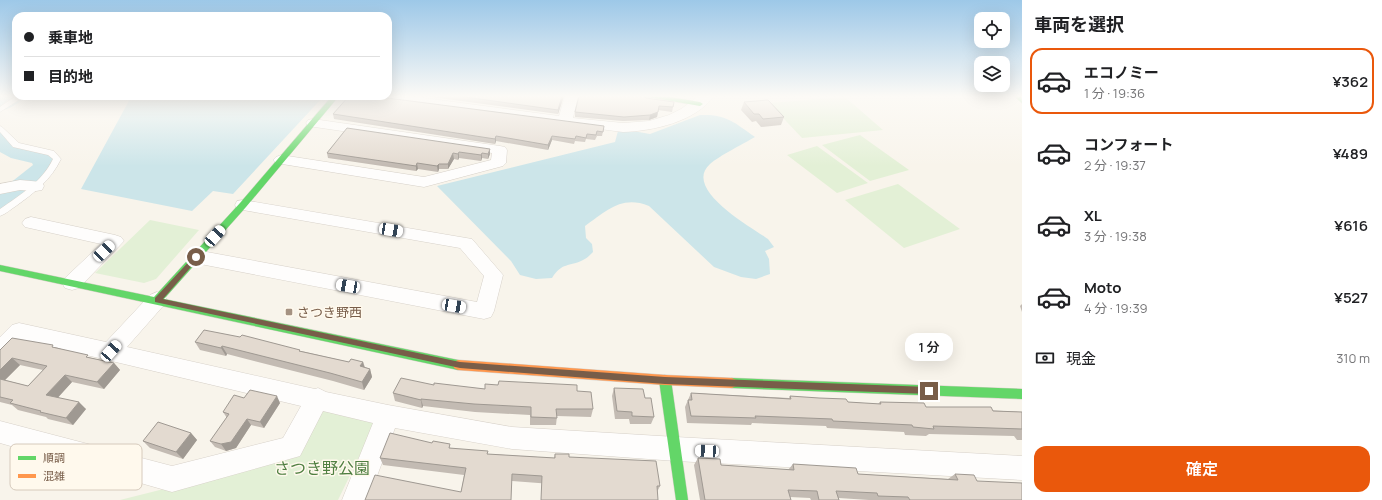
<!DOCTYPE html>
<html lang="ja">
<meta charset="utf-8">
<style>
:root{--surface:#fff;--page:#f2f2f2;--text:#202124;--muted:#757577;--line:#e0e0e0;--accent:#ea580c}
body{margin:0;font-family:Manrope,"Noto Sans JP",sans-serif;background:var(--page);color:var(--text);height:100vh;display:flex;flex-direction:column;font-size:15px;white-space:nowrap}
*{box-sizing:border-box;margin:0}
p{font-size:13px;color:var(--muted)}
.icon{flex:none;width:22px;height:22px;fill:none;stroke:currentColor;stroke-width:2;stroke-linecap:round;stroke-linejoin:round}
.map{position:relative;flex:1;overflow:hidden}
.drawer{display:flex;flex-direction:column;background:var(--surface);width:360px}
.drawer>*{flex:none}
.guide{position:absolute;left:12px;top:12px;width:380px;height:88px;border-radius:12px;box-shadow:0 4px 16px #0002;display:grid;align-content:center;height:88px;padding:0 12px;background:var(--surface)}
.controls{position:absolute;left:974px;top:12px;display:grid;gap:8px}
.controls a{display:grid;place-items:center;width:36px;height:36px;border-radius:8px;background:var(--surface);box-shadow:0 4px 16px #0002;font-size:20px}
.end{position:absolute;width:18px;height:18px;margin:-9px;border:5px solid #785d49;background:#fff;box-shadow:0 0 0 2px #fff}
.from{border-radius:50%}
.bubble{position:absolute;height:28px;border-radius:12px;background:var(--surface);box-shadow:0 4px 16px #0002;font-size:13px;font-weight:600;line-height:28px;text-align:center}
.car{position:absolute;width:12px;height:24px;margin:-12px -6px;border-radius:5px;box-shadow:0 0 3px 1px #0007;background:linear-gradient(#fff 24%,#345 0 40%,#fff 0 76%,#345 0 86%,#fff 0)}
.guide b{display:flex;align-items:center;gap:14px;height:38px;font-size:15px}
.guide b+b{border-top:1px solid var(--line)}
.guide i{width:10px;height:10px;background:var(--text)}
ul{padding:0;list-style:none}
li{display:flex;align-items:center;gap:12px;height:66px;margin:0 8px 6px;padding:0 4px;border:2px solid transparent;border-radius:12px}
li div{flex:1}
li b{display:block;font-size:15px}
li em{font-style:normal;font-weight:600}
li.active{border-color:var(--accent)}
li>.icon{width:36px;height:36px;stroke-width:1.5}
h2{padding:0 12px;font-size:18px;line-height:48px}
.pay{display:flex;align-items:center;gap:10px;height:44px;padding:0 12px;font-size:15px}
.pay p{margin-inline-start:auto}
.button{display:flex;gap:8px;margin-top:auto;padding:8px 12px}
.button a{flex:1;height:46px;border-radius:12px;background:var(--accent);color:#fff;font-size:16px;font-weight:600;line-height:46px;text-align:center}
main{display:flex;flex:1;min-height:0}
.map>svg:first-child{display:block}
.green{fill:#e3f0d6}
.water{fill:#cce5e9}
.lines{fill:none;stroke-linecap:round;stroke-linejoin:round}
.river{fill:#cce5e9;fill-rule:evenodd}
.lane-casing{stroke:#d7d1c9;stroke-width:1}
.street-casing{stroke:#d7d1c9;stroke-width:1}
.fast-casing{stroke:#d7d0c8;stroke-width:1}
.slow-casing{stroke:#d7d0c8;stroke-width:1}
.lane{fill:#fefdfc;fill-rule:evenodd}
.street{fill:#fefdfc;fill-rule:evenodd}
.fast{fill:#63d668;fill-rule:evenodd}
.slow{fill:#ff974d;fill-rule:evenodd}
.wall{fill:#c3bbb3;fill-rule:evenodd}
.shaded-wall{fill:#9f9992}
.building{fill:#e3dad0;stroke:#9f9992}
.route{fill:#785d49}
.poi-dot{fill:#a59282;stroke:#fff9ed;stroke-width:1.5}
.labels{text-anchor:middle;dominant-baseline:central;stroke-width:3;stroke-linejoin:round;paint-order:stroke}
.poi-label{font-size:13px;fill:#785d49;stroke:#fff9ed;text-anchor:start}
.near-park-label{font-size:16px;fill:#4f7f41;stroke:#fff9ed}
.key{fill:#fff9ed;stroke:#d6cabc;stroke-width:1}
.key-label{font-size:11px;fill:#785d49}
</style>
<main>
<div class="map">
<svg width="1022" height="500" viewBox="0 0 1022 500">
<rect width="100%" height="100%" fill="#f8f4eb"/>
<!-- green -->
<path class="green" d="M845 97 883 130 802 138 769 103Z
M860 135 909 170 870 181 822 145Z
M817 146 868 183 837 193 787 155Z
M898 184 960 229 904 248 845 200Z
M150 220 199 230 156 279 144 283 95 273Z
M325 407 376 422 338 500H120L295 456Z"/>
<!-- water -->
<path class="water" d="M131 97 132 96 323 97 233 194 213 191 192 211 81 189Z
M700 115C726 114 734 122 755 137 743 144 719 156 710 164 682 189 751 227 768 239L774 247 765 251 769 259 770 274 756 279 741 277 714 267 649 206C621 195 607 211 585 226L586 238 592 244 593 252C590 255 586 259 583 260 569 267 562 262 552 278L536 279 520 275 511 261 437 186 615 142 618 131H633L650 134Z"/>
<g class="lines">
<!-- river -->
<path class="river" d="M0 96H25C19 104 9 109 0 111Z
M0 133 8 135 22 146 51 153 57 166C44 184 21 206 0 211V191L33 165 32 163 11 158 0 152Z"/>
<!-- lane casing -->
<g class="lane-casing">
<path id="lane" d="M16 96H25L0 112V107Z
M0 126 2 127 19 143 54 151 61 159C51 180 34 193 16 206 11 209 6 214 0 216V209C20 195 42 182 53 159L48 155 13 147 0 132Z"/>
</g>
<!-- street casing -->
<g class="street-casing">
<path id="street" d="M369 96H409L559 116 565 96H578L573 118 623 123 649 121 669 115 681 109 699 96H714C695 122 653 131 623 132L375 100 370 99Z
M313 119 500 146 505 147 507 150 506 163 503 166 424 187 276 163 273 160 276 157 281 155 424 177 491 160 492 153 308 126 306 123 308 120Z
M20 180 42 182 44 186 42 190 36 191 20 190 0 194V184Z
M243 200 472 239 503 275 494 311 491 317 484 319 190 262 187 257 190 252 196 250 477 302 484 276 460 248 237 209 235 205 237 201Z
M31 217 115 235 121 237 124 241 79 288 72 290 65 288 62 283 65 278 101 244 25 227 22 223 25 219Z
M157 292 164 295 167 300 164 305 127 347 315 389 318 388 326 392 388 405 512 427 676 437 1022 456V480L676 461 512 449 395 428 368 500H342L373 423 323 411 300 456 172 492 0 443V421L172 466 283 438 301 406 23 340 7 356 0 359V337L12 325 19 323 106 342 150 295Z"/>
</g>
<!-- fast casing -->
<g class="fast-casing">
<path id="fast" d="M332 96H339L246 207 164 299 458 360 462 362 463 365 462 368 458 370 0 271V265L154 297 240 203Z
M643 96H663L700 102 703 104 700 106Z
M1014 96H1021L1022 103Z
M665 375 669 377 671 380 688 500H676L659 380 661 377Z
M732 378 1022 389V399L732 388 728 386 726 383 728 380Z"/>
</g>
<!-- slow casing -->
<g class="slow-casing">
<path id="slow" d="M458 360 665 375 732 378 736 380 738 383 736 386 732 388 665 385 458 370 454 368 453 365 454 362Z"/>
</g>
<!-- lane -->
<use href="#lane" class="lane"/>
<!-- street -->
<use href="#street" class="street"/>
<!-- fast -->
<use href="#fast" class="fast"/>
<!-- slow -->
<use href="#slow" class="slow"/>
</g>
<!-- wall -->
<path class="wall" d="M424 96H564L558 114Z
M646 98 674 102 672 112 658 110 657 117 649 120 623 121 575 117V112Z
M744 102 784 117 781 125 761 127 756 121 752 122 741 110Z
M333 114 604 126 602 136H597L595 140 586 139 585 142 575 141 574 144 552 140 548 150 496 141 495 144 334 119Z
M347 128 490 154 488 159 482 158 481 161 459 158 458 160 454 159 448 169H439L438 172 418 169 416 171 328 158 327 153Z
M1022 304V312L1020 306Z
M195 342 301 351 349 362H363L365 367 370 369 372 377 364 390 333 381 227 354 226 356 200 350Z
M55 347 91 358 114 363 120 370 104 389 72 382 58 397 86 409 73 425 48 419 46 417 18 410 12 405 0 402V350ZM20 365 43 370 28 386 5 380Z
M434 385 485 389 498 385 577 391 593 409 591 417 557 416 556 425H530V415L475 412 423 406 422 408 395 401 393 393Z
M614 388 645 398 654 417 651 424H630L629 419H615L612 396Z
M691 393 789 398 790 396 848 402 878 404 880 402 926 407 1022 412V440H1017L1014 436 929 434 926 436 905 435 904 432 827 428 826 426 752 423 751 425 687 423 685 407Z
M244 398 280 403 264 428 251 425 236 448 226 451 215 447 210 441 227 418 223 412Z
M191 433 197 440 183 459 150 448 143 441Z
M432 443 451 448 488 454 554 458 555 454 569 457 660 486 657 492 512 481 461 492 464 475 383 465 380 458Z
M698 458 721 465 788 470 793 464 858 474 948 479 955 474 977 481 1022 500H869L839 498V500H811L810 498 790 497 791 500H700L694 465Z"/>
<!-- shaded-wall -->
<path class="shaded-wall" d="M562 96H564L558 114V110Z
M658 112 657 117 649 120 650 115Z
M496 136V141L495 144V139Z
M552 136V140L548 150V145Z
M490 149V154L488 159V154Z
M459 152V158L458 160V154Z
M453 153 454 159 448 169V164Z
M482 153V158L481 161V155Z
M417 163 418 169 416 171V166Z
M439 164V169L438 172 437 166Z
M222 346 227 354 226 356 221 348Z
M12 358 20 365 1 384H0V370Z
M363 362 365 370 360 366Z
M114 363 120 370 104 389 97 382Z
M370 369 372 377 364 390 362 382Z
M65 375 72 382 54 402 46 395Z
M277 396 280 403 264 428 260 422Z
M421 399 423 406 422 408 421 400Z
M79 402 86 409 73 425 66 418Z
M247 419 251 425 236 448 226 451 221 444Z
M191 433 197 440 183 459 176 452Z"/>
<!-- building -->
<path class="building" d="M349 96H372L604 126 603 132 597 131 596 135 587 134 586 138 576 136 575 139 552 136 548 145 496 136 495 139 333 114Z
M458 96H562L558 110Z
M579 96H643L646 98 674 102 673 107 659 106 658 112 650 115 624 117 575 112Z
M768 100 784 117 763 119 759 114H754L744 102Z
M347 128 490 149 488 154 482 153 481 155 459 152 458 154 453 153 448 164H439L437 166 417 163 416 166 327 153Z
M204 330 240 337 242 335 300 350 299 351 349 362 351 359 363 362 360 366 370 369 362 382 330 373 222 346 221 348 195 342Z
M12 338 53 345 52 347 88 355 86 357 114 363 97 382 65 375 46 395 79 402 66 418 40 412 41 411 10 403 13 400 0 397V379L28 386 47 366 12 358 0 370V350Z
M401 378 434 385V383L485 389V384L498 385 499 381 577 385V391L591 392 593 409H556L557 418 531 417V407L474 404 421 399V400L393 393Z
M614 388 643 389 645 398H651L654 417 632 416V412L617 411Z
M250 390 277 396 260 422 247 419 231 442 221 444 210 441 229 414 223 412 234 395 244 398Z
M691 393 791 399 790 396 819 398 846 399 848 402 881 404 880 402 924 403 926 407H991L993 411 1022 412V429L933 426 934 429 913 427 912 425 833 421 832 419 755 416 756 418 691 416 688 400H692Z
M158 422 191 433 176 452 143 441Z
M390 433 432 443 433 441 450 444 449 448 488 451 487 454 555 458V454H569V457L656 461 660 486H657L658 500H541L542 476 512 474 511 500H365L375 475 461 492 466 468 380 458Z
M698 458 720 459 721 465 794 470 793 464 856 468 858 474 958 480 955 474 974 475 977 481 1022 483V500H910L908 497 878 496 877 493 836 491 839 500H819L817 491 788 490 791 500H705Z"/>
<!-- sky -->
<linearGradient id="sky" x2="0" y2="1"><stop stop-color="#9dc8e8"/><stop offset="0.58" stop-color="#fcfaf6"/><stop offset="1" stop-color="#fcfaf6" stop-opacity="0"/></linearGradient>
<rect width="1022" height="166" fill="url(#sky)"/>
<!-- route -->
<path class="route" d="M196 255 198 256V259L163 299 460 362 665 377 929 387 933 391 929 394 665 384 460 368 155 302V298L194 256Z"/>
<!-- markers -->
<rect class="poi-dot" x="285" y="308" width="8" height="8" rx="2"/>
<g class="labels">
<!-- poi labels -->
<g class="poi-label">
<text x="297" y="312">さつき野西</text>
</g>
<!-- near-park labels -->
<g class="near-park-label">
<text x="322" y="468">さつき野公園</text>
</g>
</g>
<!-- legend -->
<rect x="10" y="444" width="132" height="46" rx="6" class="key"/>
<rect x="18" y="456" width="18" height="4" fill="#63d668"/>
<rect x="18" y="474" width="18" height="4" fill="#ff974d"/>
<g class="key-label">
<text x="43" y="462">順調</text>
<text x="43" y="480">混雑</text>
</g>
</svg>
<div class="controls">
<a><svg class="icon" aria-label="locate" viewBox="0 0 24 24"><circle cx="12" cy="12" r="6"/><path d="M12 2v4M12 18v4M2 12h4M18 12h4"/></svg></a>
<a><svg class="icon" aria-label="layers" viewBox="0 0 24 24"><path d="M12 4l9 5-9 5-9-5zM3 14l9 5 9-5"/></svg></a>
</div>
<i class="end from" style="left:196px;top:257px"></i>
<i class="end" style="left:929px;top:391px"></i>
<div class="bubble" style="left:905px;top:333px;width:48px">1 分</div>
<i class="car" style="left:391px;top:230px;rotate:100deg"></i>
<i class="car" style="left:215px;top:236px;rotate:42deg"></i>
<i class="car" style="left:104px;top:251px;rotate:46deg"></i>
<i class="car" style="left:348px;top:286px;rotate:280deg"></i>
<i class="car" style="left:454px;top:306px;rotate:100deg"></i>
<i class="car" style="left:111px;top:351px;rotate:42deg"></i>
<i class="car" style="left:707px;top:451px;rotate:273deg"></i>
<div class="guide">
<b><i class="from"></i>乗車地</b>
<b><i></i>目的地</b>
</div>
</div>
<section class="drawer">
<h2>車両を選択</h2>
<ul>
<li class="active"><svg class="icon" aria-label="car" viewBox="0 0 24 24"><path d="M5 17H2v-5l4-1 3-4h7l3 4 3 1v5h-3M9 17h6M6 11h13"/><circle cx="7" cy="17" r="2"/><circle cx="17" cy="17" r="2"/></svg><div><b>エコノミー</b><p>1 分 · 19:36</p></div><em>¥362</em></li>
<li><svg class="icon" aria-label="car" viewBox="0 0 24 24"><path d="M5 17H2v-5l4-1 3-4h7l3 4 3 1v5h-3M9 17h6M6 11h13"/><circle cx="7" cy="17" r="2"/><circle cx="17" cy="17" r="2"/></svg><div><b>コンフォート</b><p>2 分 · 19:37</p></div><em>¥489</em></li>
<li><svg class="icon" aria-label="car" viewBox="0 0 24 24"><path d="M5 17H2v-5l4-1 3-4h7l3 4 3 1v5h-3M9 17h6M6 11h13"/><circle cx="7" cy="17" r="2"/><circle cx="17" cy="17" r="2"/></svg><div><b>XL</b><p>3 分 · 19:38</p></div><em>¥616</em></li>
<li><svg class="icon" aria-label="car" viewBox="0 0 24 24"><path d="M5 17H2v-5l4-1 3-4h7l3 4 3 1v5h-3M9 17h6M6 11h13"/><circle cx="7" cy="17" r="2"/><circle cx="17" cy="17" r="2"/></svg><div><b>Moto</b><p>4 分 · 19:39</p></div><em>¥527</em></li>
</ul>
<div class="pay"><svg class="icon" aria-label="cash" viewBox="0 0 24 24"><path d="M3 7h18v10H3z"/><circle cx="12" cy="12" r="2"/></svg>現金<p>310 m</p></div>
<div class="button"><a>確定</a></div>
</section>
</main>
